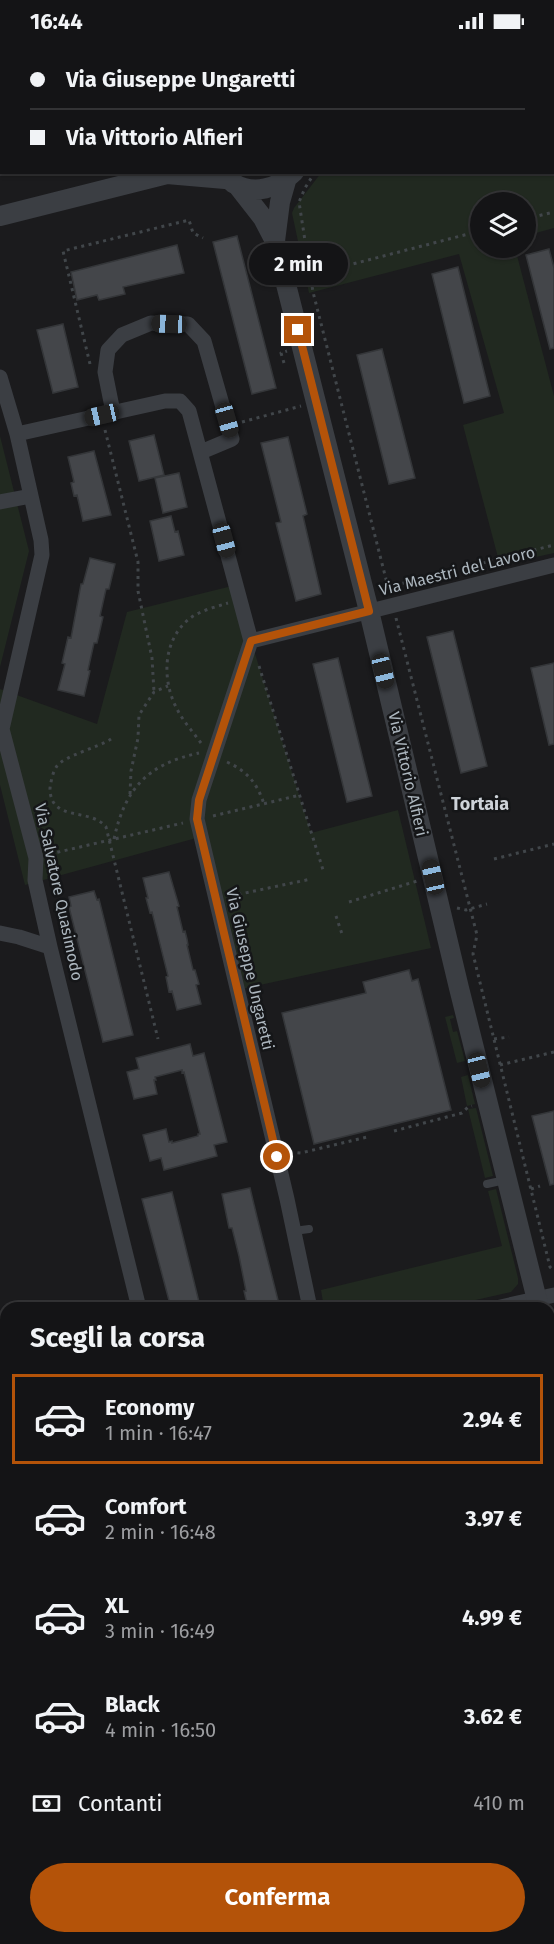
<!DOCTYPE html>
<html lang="it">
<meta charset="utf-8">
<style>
:root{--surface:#141416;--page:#212123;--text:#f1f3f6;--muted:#9d9ea1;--line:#333335;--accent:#b45309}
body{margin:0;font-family:"Fira Sans",sans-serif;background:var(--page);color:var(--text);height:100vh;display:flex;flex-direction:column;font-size:22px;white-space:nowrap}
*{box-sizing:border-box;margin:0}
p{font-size:20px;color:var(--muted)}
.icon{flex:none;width:33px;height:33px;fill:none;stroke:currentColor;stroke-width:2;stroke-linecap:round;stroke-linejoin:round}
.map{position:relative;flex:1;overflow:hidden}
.sheet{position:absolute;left:0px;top:1260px;width:555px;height:642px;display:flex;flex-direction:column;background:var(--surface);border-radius:18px 18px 0 0;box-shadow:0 2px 4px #0004,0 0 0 2px var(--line)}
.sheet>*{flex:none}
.top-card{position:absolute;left:0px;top:0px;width:555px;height:132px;box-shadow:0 2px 4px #0004,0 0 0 2px var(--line);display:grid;align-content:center;height:132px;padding:0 30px;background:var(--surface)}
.buttons{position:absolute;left:470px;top:150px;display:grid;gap:12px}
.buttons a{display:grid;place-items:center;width:66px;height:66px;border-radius:50%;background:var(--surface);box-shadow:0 2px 4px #0004,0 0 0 2px var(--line);font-size:30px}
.end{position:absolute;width:27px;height:27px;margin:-14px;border:8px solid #b45309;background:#fff;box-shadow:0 0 0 3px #fff}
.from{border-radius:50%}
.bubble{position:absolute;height:42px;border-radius:21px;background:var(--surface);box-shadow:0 2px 4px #0004,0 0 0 2px var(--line);font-size:20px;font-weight:700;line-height:42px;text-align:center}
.car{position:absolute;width:18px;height:36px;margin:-18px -9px;border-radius:8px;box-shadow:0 0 4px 2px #0007;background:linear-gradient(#222 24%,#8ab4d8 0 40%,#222 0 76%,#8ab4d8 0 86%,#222 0)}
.top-card b{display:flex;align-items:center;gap:21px;height:57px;font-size:22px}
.top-card b+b{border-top:2px solid var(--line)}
.top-card i{width:15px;height:15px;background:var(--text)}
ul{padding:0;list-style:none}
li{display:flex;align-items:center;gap:18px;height:90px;margin:0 12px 9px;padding:0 18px;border:3px solid transparent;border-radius:0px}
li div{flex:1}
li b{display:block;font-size:22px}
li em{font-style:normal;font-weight:700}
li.on{border-color:var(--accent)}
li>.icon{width:54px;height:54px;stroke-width:1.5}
h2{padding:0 30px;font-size:27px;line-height:72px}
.pay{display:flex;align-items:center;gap:15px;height:66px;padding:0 30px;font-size:22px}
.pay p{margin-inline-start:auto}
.action{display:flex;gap:12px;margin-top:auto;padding:12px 30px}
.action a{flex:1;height:69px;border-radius:36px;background:var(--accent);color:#fff;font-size:24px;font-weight:700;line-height:69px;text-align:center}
.status{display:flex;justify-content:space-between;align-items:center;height:42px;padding:0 30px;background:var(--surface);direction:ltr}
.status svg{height:16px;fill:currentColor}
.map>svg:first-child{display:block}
.green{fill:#212920}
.building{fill:#44464a;stroke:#343639;stroke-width:1.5}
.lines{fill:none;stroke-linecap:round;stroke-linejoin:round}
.path{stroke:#41464a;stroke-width:3;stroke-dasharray:3 4.5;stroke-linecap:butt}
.service{stroke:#3b3e43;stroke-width:8}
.minor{stroke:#3b3e43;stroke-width:15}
.tertiary{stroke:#3b3e43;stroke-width:20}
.route{stroke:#b45309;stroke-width:8}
.labels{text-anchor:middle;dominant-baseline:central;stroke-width:5;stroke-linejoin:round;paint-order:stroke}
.street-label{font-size:16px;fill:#acb6be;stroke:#151618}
.neighbourhood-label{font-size:18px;font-weight:bold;fill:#ced3d9;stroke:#151618}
</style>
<div class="status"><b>16:44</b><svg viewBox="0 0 49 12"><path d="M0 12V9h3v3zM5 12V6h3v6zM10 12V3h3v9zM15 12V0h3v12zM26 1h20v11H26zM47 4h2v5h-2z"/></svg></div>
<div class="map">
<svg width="554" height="1902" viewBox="0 0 554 1902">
<rect width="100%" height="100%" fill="#1b1b1d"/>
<!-- green -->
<path class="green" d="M236 0H523L517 2H236Z
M554 17V186L525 194V160H480V206H515L554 354V511L500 523 463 383 504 371 459 212 309 251 292 171 294 166 321 131 554 130Z
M0 394 29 509 0 625Z
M236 543 251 599 311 791 398 768 431 906 237 948 200 795 25 843 0 743V647L97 682 127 570Z
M453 973 454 976 450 977 453 990 457 989 465 1019 457 1021 445 975Z
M468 1033 475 1062 467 1064 461 1035Z
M476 1066 493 1134 485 1136 468 1067Z
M496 1147 518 1236V1242L511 1250 440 1266H324L321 1248 502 1204 488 1149Z
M554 1546V1598H549V1547Z"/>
<!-- building -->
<path class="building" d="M237 194 276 346 252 352 213 200Z
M177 203 184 231 123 245 125 252 99 258 97 253 77 258 71 230Z
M549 207 554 226V306L550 307 526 213Z
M458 225 490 354 464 361 432 232Z
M63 282 78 345 53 351 37 288Z
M382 307 415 436 389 442 357 313Z
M154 393 164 433 139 439 129 399Z
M288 395 307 472 303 474 321 552 296 559 276 481 281 480 261 401Z
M94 409 111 473 83 479 77 453 74 454 71 441 74 440 68 415Z
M179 431 187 465 163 471 155 436Z
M171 474 175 490 178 489 184 513 159 519 150 479Z
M90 516 115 522 109 547H106L100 574 103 575 97 601H94L88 628 90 629 84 654 58 648 65 622 62 621 68 595 71 596 81 542H83Z
M453 589 487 724 461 731 427 595Z
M338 616 372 754 347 760 313 622Z
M554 621V702L549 703 531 626Z
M169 830 179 864 177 865 183 890 185 889 187 897 188 903H187L193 928H195L199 942 196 943 201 962 177 968 172 949 169 950 166 935 168 934 152 870 150 871 146 856H148L143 836Z
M94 849 97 858 99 857 133 993 103 1000 69 865 71 864 69 855Z
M409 928 412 939 418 937 451 1068 314 1102 282 971 366 951 363 940Z
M190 1002 193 1014 204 1011 227 1100 214 1103 217 1114 164 1128 161 1116 150 1119 143 1093 166 1087 169 1100 172 1099V1101L198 1094V1092H200L184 1030 182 1031V1028L155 1035 156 1038H154L157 1052 134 1057 127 1030 139 1027 136 1016Z
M554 1069V1142L550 1143 532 1074Z
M250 1146 257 1175 280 1266H248L244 1249H246L239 1214 232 1186H229L222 1152Z
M172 1150 199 1260 197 1261 198 1266H171L142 1157Z"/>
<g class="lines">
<!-- path -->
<path class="path" d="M205 0 206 2
M243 0 244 2
M468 2 474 0
M0 130 2 129
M315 130 305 146 299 160 313 250 389 549
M525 177 554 170
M258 213 260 219H263
M310 233 480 189
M284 321 281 311 287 309
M90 322 63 209 189 178 193 191 203 196
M242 380 301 364
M105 388 138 520V549L152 616 154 650
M388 545 554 503
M396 576 477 893 473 912 550 1225 554 1229
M259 624 324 831
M111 697C99 705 64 714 57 724 53 729 51 739 50 746 50 781 90 765 106 785L158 997
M201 701C193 690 183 679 177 667 162 639 162 599 189 577 199 569 215 565 228 561
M227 720C247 729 257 741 264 762
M130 752 131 729 138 696 139 673 154 650 168 644
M213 774 300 753
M114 797C125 746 148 722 199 711
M50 812 183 781
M494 817 554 802
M231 854 311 837
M349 860 417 839
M457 866 466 868 487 862
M336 874 343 895
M494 997 509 995
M500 1023 554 1010
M394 1089 462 1071 468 1065 472 1064
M290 1110 301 1111 367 1095
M531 1147 540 1144
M549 1716 554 1711
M496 1896 503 1902
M384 1902 389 1896"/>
<!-- service -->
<path class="service" d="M487 1142 505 1138
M294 1189 309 1187"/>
<!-- minor -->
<path class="minor" d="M225 0 226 2
M0 15 2 21
M0 62H2
M0 335 17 392 41 498 42 513 2 687 36 816 35 838 50 905 139 1266
M113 370 105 330 108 308 122 293 151 281 188 282 204 299 232 397 201 410
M17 392 165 359H180L189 369 251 599
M0 460 31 454
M0 891 19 895 50 905
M310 1266 287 1157 197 777 199 758 251 599 554 523
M496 1266 554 1253
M0 1634 6 1622
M0 1693 6 1697
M0 1818V1805L6 1795
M88 1902 92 1896"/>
<!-- tertiary -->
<path class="tertiary" d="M233 141C254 154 278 146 294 130
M238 144 263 176 275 199 369 569 459 946 539 1266
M0 174 167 132 225 137
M275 199 280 160 286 139
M549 1312 554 1333
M549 1682 554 1677
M355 1902 360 1896"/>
</g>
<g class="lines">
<!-- route -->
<path class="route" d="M277 1115 197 777 199 758 251 599 369 569 298 288"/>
</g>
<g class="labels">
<!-- street labels -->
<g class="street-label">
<text transform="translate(457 529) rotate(-14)">Via Maestri del Lavoro</text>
<text transform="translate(408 732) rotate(77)">Via Vittorio Alfieri</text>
<text transform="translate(59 850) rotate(78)">Via Salvatore Quasimodo</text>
<text transform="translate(250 927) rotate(77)">Via Giuseppe Ungaretti</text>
</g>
<!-- neighbourhood labels -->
<g class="neighbourhood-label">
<text x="480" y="762">Tortaia</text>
</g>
</g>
</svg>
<div class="buttons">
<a><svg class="icon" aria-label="layers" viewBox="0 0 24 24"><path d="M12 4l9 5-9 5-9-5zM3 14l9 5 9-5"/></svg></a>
</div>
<i class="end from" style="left:277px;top:1115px"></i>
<i class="end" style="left:298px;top:288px"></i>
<div class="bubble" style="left:249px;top:201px;width:99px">2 min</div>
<i class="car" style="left:169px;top:282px;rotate:272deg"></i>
<i class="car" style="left:102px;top:373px;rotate:257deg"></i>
<i class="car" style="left:227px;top:378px;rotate:164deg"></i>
<i class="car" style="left:224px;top:498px;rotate:165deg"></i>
<i class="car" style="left:383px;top:629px;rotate:166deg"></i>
<i class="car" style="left:433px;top:835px;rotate:347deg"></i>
<i class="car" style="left:479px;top:1028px;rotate:166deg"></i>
<div class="top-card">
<b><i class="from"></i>Via Giuseppe Ungaretti</b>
<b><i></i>Via Vittorio Alfieri</b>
</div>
<section class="sheet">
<h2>Scegli la corsa</h2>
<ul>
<li class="on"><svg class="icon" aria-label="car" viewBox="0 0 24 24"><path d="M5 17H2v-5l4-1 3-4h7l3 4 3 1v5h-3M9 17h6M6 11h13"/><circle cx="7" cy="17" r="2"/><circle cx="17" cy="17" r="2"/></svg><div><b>Economy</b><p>1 min · 16:47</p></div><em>2.94 €</em></li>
<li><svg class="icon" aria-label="car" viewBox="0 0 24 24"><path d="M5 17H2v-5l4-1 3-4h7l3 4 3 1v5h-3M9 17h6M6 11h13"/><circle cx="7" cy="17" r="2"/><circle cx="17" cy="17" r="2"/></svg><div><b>Comfort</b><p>2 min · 16:48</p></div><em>3.97 €</em></li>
<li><svg class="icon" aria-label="car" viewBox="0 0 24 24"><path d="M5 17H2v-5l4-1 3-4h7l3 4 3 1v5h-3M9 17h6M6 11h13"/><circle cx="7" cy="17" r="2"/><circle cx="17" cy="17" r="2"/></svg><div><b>XL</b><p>3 min · 16:49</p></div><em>4.99 €</em></li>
<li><svg class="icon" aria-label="car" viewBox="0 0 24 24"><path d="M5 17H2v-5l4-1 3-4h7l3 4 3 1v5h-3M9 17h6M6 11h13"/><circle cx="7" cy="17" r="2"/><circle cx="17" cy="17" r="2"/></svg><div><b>Black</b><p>4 min · 16:50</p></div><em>3.62 €</em></li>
</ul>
<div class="pay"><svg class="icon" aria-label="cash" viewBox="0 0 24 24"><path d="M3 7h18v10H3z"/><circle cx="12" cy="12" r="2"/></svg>Contanti<p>410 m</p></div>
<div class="action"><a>Conferma</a></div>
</section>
</div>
